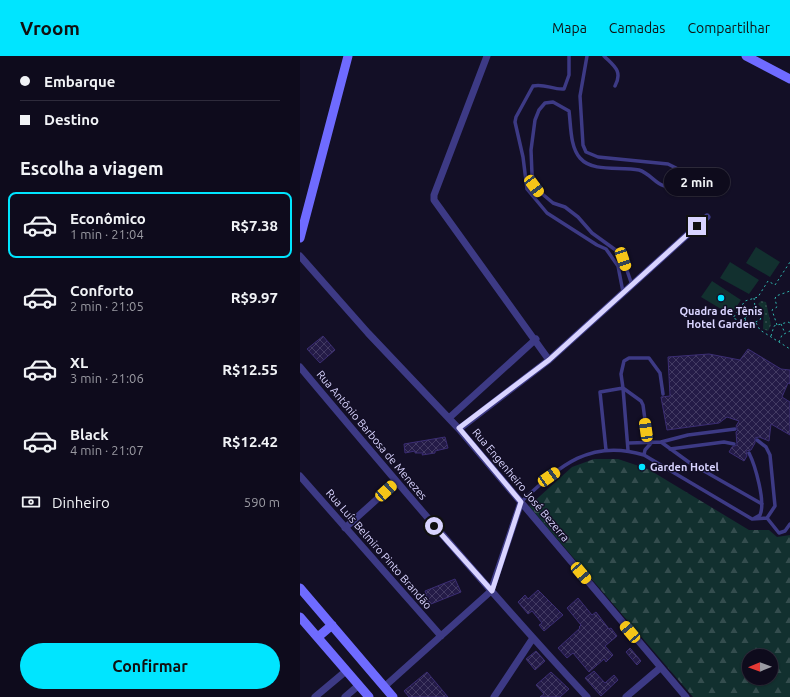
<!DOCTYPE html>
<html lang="pt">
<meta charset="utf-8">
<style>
:root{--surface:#0e0b1c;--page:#1c1929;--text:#f1f3f6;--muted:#9b9ba3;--line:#2e2b3b;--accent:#00e5ff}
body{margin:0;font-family:Ubuntu,sans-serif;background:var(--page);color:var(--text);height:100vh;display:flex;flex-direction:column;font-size:15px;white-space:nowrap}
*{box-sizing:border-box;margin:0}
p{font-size:13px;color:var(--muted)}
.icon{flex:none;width:22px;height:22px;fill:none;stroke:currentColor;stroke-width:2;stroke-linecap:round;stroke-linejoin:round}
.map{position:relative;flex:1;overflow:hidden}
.sheet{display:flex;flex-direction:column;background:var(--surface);width:300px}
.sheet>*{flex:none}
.hud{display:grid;align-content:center;height:88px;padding:0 20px;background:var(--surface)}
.needle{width:26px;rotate:269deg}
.fabs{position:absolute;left:442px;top:593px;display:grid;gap:8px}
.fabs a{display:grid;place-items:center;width:36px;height:36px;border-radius:50%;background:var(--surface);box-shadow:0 1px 3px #0004,0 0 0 1px var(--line);font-size:20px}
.end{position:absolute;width:18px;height:18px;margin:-9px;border:5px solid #d9d4ff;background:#111;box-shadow:0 0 0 2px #111}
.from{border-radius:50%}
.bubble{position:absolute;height:28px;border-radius:14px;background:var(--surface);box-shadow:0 1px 3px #0004,0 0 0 1px var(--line);font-size:13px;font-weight:700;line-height:28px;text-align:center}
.car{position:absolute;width:12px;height:24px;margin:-12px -6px;border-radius:5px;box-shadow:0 0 3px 1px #0007;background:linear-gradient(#f5c518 24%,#345 0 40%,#f5c518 0 76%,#345 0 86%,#f5c518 0)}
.hud b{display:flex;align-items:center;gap:14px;height:38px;font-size:15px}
.hud b+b{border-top:1px solid var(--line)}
.hud i{width:10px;height:10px;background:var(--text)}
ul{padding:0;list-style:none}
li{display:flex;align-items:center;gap:12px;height:66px;margin:0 8px 6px;padding:0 12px;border:2px solid transparent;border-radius:8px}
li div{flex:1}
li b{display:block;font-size:15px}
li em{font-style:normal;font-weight:700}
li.current{border-color:var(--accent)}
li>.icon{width:36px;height:36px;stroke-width:1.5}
h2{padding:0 20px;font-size:18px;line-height:48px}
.pay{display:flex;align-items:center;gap:10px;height:44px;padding:0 20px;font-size:15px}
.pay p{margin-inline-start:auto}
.button{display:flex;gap:8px;margin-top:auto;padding:8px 20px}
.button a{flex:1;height:46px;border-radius:24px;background:var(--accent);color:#111;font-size:16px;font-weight:700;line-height:46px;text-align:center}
header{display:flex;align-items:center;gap:24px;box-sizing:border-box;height:56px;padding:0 20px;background:var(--accent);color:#111}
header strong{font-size:19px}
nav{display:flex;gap:22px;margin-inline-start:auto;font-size:14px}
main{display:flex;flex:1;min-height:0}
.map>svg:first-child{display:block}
.forest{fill:url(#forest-firs);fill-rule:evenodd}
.garden{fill:url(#garden-dots)}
.pitch{fill:#12302f}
.building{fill:url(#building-cross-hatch);stroke:#3b2d73}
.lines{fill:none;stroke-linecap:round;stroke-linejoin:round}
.path{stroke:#2fb8b0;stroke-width:1;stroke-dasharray:2 3;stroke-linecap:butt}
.lane{stroke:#3d3a85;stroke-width:3.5}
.street{stroke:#3d3a85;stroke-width:7}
.secondary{stroke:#6f6bff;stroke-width:9}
.route{stroke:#d9d4ff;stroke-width:5}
.poi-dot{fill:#00e5ff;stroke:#130f26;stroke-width:1.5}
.labels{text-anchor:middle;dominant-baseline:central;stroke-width:3;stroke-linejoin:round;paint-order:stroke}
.poi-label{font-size:11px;font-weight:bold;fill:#d9d4ff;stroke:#130f26}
.street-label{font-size:11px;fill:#d9d4ff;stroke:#130f26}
</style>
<header>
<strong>Vroom</strong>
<nav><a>Mapa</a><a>Camadas</a><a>Compartilhar</a></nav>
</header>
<main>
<section class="sheet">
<div class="hud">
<b><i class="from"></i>Embarque</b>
<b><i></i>Destino</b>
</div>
<h2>Escolha a viagem</h2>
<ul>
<li class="current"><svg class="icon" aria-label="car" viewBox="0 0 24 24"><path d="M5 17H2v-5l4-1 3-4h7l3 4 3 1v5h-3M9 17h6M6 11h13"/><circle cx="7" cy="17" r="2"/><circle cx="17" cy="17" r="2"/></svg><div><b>Econômico</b><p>1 min · 21:04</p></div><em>R$7.38</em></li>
<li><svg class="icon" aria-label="car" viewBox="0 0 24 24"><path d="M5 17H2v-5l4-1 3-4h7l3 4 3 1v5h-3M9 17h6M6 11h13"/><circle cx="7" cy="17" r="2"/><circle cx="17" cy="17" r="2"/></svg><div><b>Conforto</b><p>2 min · 21:05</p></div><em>R$9.97</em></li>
<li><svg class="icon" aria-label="car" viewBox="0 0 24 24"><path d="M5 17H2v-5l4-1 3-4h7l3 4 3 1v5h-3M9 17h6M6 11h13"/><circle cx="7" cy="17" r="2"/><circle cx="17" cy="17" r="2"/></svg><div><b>XL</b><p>3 min · 21:06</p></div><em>R$12.55</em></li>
<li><svg class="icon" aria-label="car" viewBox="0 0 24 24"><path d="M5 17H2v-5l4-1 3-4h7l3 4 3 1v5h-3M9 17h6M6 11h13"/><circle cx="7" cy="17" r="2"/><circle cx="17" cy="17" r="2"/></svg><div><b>Black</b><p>4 min · 21:07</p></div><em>R$12.42</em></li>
</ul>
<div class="pay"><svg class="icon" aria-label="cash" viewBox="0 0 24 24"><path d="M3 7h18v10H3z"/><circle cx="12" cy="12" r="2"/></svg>Dinheiro<p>590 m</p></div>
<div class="button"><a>Confirmar</a></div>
</section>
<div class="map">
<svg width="490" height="641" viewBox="0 0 490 641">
<defs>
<pattern id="forest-firs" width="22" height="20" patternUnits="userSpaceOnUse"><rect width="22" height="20" fill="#12302f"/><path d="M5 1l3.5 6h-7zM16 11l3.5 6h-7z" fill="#344d4e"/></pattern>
<pattern id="garden-dots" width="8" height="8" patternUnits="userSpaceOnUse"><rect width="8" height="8" fill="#12302f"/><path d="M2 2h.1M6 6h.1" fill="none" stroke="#344d4e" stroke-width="1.8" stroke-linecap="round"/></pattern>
<pattern id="building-cross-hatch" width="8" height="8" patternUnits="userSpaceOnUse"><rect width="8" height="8" fill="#241b47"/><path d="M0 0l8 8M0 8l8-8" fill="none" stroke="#433b63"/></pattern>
</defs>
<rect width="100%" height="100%" fill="#130f26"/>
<!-- forest -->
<path class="forest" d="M294 403H318L348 413 449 474H469L477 481 490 479V641H393L229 450 272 411ZM449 600H471V622H449Z"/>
<!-- garden -->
<path class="garden" d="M461 245 466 246 471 269 468 275 463 273 464 254 458 248Z"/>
<!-- pitch -->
<path class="pitch" d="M456 191 480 206 470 221 446 207Z
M430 206 459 224 449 238 420 222Z
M412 225 441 244 431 259 401 241Z"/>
<!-- building -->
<path class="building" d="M23 280 35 294 20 307 7 293Z
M448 293 481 313 490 314V328L488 327 482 341 490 346V379L471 368 469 385 459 381 455 382V387L451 394 446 395 447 400 444 405 429 396 432 391 437 389 436 376 438 374 436 370 439 365 427 361 419 367 367 374 361 341 370 340 368 301 409 298 440 304Z
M145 381 148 392 135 395V397L122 399 123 397H115V395L105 397 104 388Z
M155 523 161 536 131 548 128 546 125 535Z
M238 534 263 559 244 575 239 569 242 567 232 555 228 558 218 546 225 539 228 543Z
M278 542 292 559 296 556 309 573 311 572 317 580 305 590 313 599 306 606 304 603 289 616 273 597 267 602 258 592 280 572 279 571 281 569 267 552Z
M330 592 341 605 337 609 326 596Z
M236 595 245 605 235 614 226 603Z
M294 615 305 627 314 619 318 624 301 640 285 622Z
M127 616 148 641H109L104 635Z
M251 616 269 633 260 641H240L244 638 236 629Z"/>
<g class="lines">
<!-- path -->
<path class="path" d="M454 242 455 251
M455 251 459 252 462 259 460 264 449 269 445 266C446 260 449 254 455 251Z
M446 262 438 264 433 262 445 245 458 241 468 225 475 229 490 206
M456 267 460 274 490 293
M481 268 484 275
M477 269 472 254 477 251 475 243 476 240 490 235
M471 280 474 270 488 266 490 267
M479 286 482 279 490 275"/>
<!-- lane -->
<path class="lane" d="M269 0V19L264 33C253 34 244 27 233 30L216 61 215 66 223 101 227 133 247 157 297 189 306 193 318 210 323 236
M287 0 280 40 283 89 286 96 298 101 368 108 376 112 379 119V125C360 140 354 118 339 114 321 110 293 117 280 102 270 91 271 70 269 55L253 46 245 47 239 54 235 64 231 94 232 118 235 130 240 136 253 147 265 151 278 161 292 177 317 195 323 203 332 229
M304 0C314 10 323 15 315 30
M348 386 343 349 341 345 323 332 321 318 324 305 329 302H349L360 317 363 338
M361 386 388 379 435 373
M329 387 361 386 390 407 462 448
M370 393 424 386 434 388
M306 394 300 336 323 332 328 394
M449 397C455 409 466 446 460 459L453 463
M344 399 345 394 352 386
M221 446C259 411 289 382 344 399L452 463 467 462 475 450 470 399 466 391 457 384
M467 462 479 477 485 475 490 468"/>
<!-- street -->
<path class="street" d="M187 0 134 139V144L249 304 407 161
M0 200 68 277 159 373 386 641
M0 311C94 423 188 534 287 641
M149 362 236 283
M159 373 249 304
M0 420 141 580
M45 472 96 426
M84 631 191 535 221 446
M15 641 46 615
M45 641 59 629
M194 641 233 582
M326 641 360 612"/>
<!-- secondary -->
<path class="secondary" d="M446 0 490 23
M0 182 48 0
M0 532 93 641
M0 561 69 641
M18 581 32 569"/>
</g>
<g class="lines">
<!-- route -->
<path class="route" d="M134 470 192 535 221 446 159 372 249 304 397 170"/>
</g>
<!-- markers -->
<g class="poi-dot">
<circle cx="421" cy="242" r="4"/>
<circle cx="342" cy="411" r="4"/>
</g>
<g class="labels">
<!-- poi labels -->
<g class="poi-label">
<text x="421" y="255">Quadra de Tênis<tspan x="421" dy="13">Hotel Garden</tspan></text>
<text x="350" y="411" text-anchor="start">Garden Hotel</text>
</g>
<!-- street labels -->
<g class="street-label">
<text transform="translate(72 379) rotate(50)">Rua Antônio Barbosa de Menezes</text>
<text transform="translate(221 429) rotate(50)">Rua Engenheiro José Bezerra</text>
<text transform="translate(79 493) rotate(49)">Rua Luís Belmiro Pinto Brandão</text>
</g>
</g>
</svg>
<div class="fabs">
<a><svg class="needle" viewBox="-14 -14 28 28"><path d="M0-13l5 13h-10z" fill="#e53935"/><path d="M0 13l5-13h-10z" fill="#9b9ba3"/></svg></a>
</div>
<i class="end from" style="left:134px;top:470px"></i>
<i class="end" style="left:397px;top:170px"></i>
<div class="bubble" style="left:364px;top:112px;width:66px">2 min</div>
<i class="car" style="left:234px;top:130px;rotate:143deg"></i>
<i class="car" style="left:323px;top:203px;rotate:161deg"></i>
<i class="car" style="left:346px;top:374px;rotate:352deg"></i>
<i class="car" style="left:249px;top:421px;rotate:55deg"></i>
<i class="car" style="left:86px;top:435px;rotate:48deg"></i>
<i class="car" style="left:281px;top:517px;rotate:140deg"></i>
<i class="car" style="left:330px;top:576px;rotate:320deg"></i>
</div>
</main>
